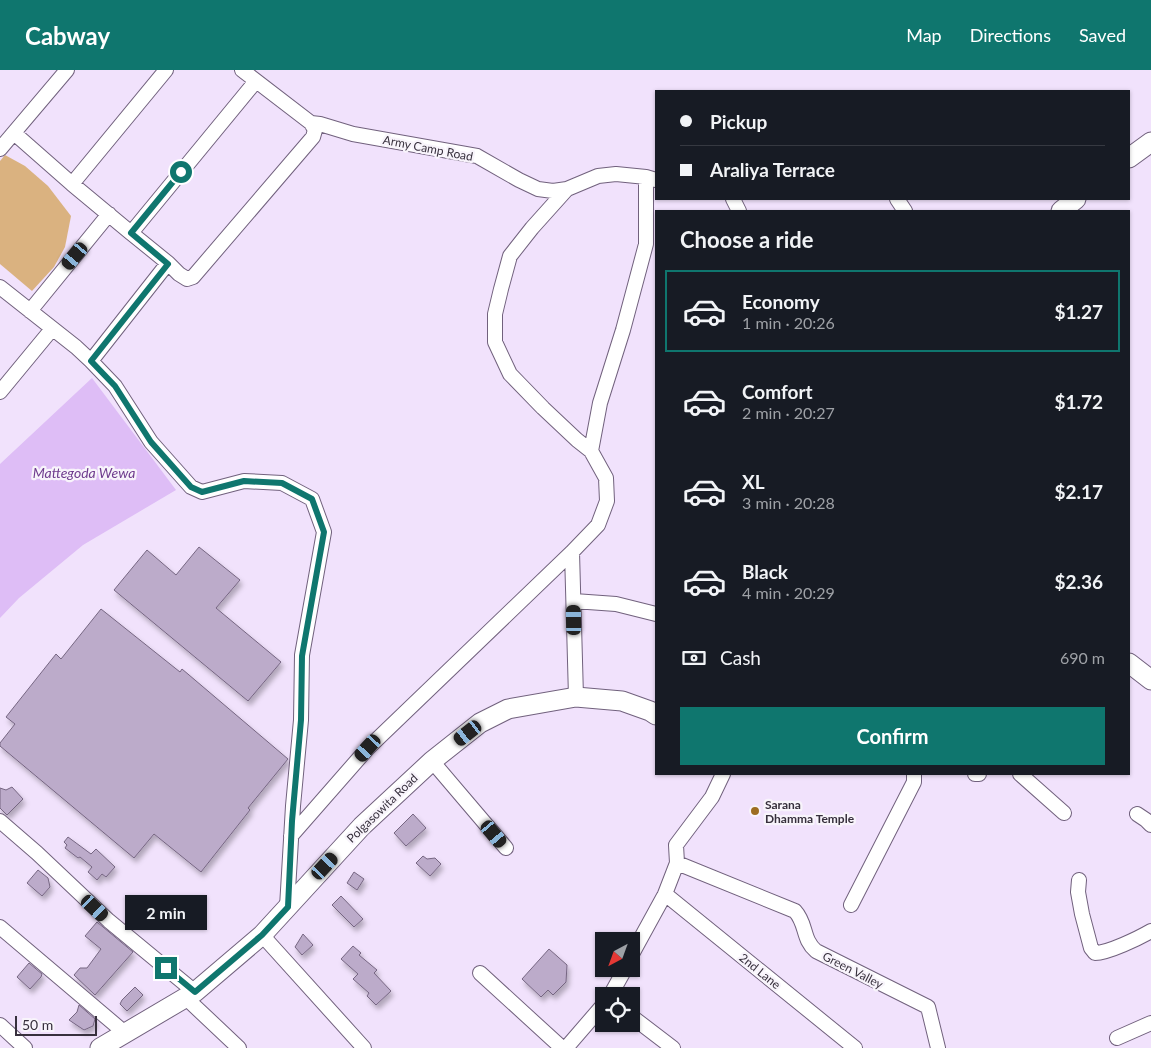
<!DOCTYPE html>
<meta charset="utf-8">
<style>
:root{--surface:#171b24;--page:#20242c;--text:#f1f3f6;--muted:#9ea1a6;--line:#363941;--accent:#0f766e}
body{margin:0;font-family:Lato,sans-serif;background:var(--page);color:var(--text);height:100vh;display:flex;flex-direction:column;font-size:19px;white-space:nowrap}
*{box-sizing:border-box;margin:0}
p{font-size:16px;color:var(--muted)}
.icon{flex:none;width:28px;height:28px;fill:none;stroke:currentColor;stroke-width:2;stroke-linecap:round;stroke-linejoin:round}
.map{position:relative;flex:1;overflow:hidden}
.panel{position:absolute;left:655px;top:140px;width:475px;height:565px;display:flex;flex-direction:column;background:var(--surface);border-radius:0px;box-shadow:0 1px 4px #0004}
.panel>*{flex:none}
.top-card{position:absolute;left:655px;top:20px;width:475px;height:110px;border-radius:0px;box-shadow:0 1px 4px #0004;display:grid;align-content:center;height:110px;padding:0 25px;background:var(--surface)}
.needle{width:32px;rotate:221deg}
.buttons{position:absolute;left:595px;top:862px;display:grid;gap:10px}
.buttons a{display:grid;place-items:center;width:45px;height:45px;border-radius:0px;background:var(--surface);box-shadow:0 1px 4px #0004;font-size:25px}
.scale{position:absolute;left:15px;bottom:12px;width:82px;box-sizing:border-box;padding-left:5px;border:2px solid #37303d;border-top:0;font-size:14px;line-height:18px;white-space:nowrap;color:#37303d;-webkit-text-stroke:4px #f8f4fb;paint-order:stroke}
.end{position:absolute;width:22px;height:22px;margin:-11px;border:6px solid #0f766e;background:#fff;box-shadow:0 0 0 2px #fff}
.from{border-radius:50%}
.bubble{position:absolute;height:35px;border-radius:0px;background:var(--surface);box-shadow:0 1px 4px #0004;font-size:16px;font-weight:700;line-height:35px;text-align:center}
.car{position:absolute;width:15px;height:30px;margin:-15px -8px;border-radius:6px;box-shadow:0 0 4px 1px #0007;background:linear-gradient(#222 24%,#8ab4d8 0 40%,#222 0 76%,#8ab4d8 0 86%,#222 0)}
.top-card b{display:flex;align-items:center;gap:18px;height:48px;font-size:19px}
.top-card b+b{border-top:1px solid var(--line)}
.top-card i{width:12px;height:12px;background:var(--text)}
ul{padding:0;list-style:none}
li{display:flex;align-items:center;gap:15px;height:82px;margin:0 10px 8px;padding:0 15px;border:2px solid transparent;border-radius:0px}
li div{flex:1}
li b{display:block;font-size:19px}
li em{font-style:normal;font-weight:700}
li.current{border-color:var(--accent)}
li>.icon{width:45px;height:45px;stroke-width:1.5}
h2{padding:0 25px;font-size:22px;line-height:60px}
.pay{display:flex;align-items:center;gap:12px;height:55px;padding:0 25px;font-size:19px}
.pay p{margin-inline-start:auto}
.button{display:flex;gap:10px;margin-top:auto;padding:10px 25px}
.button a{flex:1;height:58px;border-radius:0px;background:var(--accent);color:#fff;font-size:20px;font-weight:700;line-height:58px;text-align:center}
header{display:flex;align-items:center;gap:30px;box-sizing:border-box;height:70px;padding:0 25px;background:var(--accent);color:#fff}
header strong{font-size:24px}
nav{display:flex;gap:28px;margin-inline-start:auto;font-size:18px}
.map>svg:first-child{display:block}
.green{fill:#dab280}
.water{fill:#debdf6}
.building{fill:#bcabca;stroke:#766682;filter:url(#shadow)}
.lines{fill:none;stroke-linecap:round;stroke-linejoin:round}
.street-casing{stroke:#71617d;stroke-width:16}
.secondary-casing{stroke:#71617d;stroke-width:21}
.street{stroke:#fff;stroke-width:14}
.secondary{stroke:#fff;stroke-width:19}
.route{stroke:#0f766e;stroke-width:6}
.poi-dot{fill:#9d6c21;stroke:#f8f4fb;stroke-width:2}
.labels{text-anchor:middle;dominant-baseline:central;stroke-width:4.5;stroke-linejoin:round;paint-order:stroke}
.street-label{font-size:12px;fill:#37303d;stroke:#f8f4fb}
.poi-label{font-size:12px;font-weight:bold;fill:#37303d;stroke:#f8f4fb;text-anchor:start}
.water-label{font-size:14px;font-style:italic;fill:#6f3c8e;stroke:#f8f4fb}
</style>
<header>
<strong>Cabway</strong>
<nav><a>Map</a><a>Directions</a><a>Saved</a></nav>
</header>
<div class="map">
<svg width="1151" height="978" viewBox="0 0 1151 978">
<defs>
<filter id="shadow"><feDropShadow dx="2.5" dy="4.5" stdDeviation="2.5" flood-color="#0004"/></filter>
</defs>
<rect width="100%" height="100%" fill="#f1e2fc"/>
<!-- green -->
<path class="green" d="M5 85 25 96 48 116 71 146 65 177 54 197 32 221 0 194V91Z"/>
<!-- water -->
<path class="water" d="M92 308 176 420 83 475 19 528 0 548V394Z"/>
<!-- building -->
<path class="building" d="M199 477 240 510 216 538 281 592 248 631 114 520 147 480 176 505Z
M101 539 180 602 182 599 288 689 248 738 250 740 201 802 154 764 134 788 0 676V673L15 654 6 647 56 584 61 589Z
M12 717 23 729 7 745 0 738V718L6 720Z
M413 744 426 758 406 776 394 763Z
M68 767 91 784 96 779 115 797 106 807 102 804 97 810 88 802 92 797 80 787 78 788 65 778 67 775 64 772Z
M423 786 427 789 435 788 441 794 430 806 416 793Z
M38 800 48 808 50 817 42 826 27 813Z
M354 802 364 809 357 820 347 813Z
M341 826 363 849 354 857 332 835Z
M97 852 133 882 95 925 74 905 80 898H87L101 879 85 866Z
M303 864 313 875 302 885 295 877Z
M353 876 361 883 359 885 377 900 374 903 391 921 376 935 367 926 369 923 353 909 358 904 341 889Z
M549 879 567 895 566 912 553 925 548 920 541 927 522 909Z
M29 893 42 904 41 907 30 919 17 907Z
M135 917 143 925 127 941 120 934 122 930Z
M79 935 95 949 93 956 84 960 69 950 77 942Z"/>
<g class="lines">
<!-- street casing -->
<g class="street-casing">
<path id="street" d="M311 53 320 54 353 64 477 86 519 110 538 119 553 121 567 119 598 106 616 104 646 107 656 110
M14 63 72 114 131 163
M0 79 67 0
M72 114 166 0
M567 119 532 158 510 186 501 219 495 244V272L510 304 543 338 577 370 591 381 606 408 607 431 598 455 572 482
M733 129 739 141
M897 129 905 141
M168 193 131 163 256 11
M0 217 76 277 91 291 115 316 151 372 191 417 202 422 244 411 282 413 312 429 324 462 302 585 301 650 293 736 287 837
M30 241 109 144
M91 291 168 193 179 204 187 209 193 207 313 67 315 60 311 53 242 0
M0 322 52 259
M591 381 600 333 623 260 646 174V107
M574 531 616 534 656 544
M432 691 506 778
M975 704H979
M1020 704 1064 743
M1137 744 1146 750 1151 755
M0 751 37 783 109 851 195 922
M291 766 368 678 572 482 576 627
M677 793 795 841C807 854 802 869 816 881L928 937 938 978
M1079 810 1078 822 1082 844 1091 878 1095 883C1108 883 1139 868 1151 861
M665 824 855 978
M851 835 914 712V704
M0 857 125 963
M262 865 364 978
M631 886 665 824 677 793 676 775 712 727 723 704
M480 903 562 978
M610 926 625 899
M186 928 239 978
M631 946 673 978
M0 955 25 978
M1117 968 1151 953
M566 978 604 934"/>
</g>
<!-- secondary casing -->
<g class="secondary-casing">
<path id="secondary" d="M1129 88 1151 72
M1061 141 1076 129
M1129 593 1151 610
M100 978 195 922 262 865 362 756 432 691 480 653 508 639 576 627 622 631 650 641 656 645"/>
</g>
<!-- street -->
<use href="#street" class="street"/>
<!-- secondary -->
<use href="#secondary" class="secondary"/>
</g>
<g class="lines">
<!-- route -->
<path class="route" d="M166 898 195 922 262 865 288 837 292 751 301 650 302 586 324 462 312 429 282 413 244 411 202 422 191 417 151 372 115 316 91 291 168 194 131 163 181 102"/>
</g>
<!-- markers -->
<circle class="poi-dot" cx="755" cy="741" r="5"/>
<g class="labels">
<!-- street labels -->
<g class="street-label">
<text transform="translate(428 78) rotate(11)">Army Camp Road</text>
<text transform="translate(382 738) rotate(-44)">Polgasowita Road</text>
<text transform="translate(853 900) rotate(27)">Green Valley</text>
<text transform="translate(760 901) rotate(39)">2nd Lane</text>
</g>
<!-- poi labels -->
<g class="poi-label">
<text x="765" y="734">Sarana<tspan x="765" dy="14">Dhamma Temple</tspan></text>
</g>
<!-- water labels -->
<g class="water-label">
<text x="84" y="402">Mattegoda Wewa</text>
</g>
</g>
</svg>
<div class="buttons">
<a><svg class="needle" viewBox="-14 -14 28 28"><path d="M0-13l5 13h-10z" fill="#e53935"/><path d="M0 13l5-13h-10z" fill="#9ea1a6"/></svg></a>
<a><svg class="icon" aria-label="locate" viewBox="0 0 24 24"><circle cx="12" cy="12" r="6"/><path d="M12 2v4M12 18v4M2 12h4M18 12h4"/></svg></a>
</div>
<div class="scale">50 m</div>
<i class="end from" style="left:181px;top:102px"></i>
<i class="end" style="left:166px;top:898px"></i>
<div class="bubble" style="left:125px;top:825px;width:82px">2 min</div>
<i class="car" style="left:75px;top:186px;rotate:220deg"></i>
<i class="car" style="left:574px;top:550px;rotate:359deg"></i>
<i class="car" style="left:468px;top:663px;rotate:232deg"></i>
<i class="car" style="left:368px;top:678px;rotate:222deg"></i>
<i class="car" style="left:494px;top:764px;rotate:140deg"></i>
<i class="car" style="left:325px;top:796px;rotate:43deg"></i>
<i class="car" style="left:95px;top:838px;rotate:133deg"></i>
<div class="top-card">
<b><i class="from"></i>Pickup</b>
<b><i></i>Araliya Terrace</b>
</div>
<section class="panel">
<h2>Choose a ride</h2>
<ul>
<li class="current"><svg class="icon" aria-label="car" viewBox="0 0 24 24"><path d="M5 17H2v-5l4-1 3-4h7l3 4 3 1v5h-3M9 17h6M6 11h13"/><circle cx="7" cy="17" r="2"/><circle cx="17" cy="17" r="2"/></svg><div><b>Economy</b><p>1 min · 20:26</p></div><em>$1.27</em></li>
<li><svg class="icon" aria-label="car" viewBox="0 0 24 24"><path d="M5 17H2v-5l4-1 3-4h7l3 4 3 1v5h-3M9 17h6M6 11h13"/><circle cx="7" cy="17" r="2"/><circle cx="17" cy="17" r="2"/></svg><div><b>Comfort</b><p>2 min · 20:27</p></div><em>$1.72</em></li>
<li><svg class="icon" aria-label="car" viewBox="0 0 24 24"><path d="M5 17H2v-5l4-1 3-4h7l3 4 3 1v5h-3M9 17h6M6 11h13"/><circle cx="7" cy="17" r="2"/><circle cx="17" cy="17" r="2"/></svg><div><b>XL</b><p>3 min · 20:28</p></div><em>$2.17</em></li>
<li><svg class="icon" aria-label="car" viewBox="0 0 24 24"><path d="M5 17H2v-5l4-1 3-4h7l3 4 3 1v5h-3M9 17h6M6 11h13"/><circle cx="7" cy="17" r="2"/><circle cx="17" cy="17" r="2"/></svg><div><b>Black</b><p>4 min · 20:29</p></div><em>$2.36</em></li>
</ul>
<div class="pay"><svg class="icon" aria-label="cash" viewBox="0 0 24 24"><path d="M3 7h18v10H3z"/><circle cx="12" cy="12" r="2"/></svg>Cash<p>690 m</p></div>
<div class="button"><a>Confirm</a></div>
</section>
</div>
